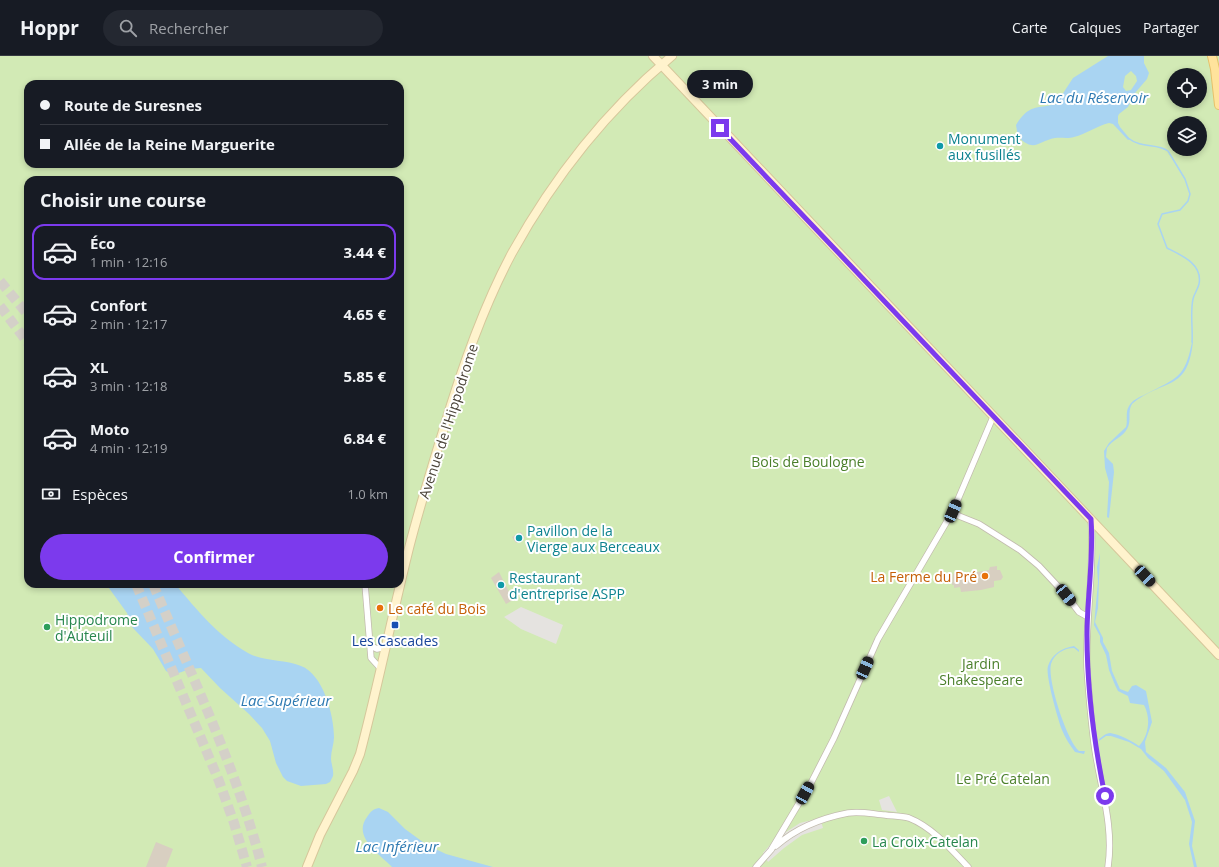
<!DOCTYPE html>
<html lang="fr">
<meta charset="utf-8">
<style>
:root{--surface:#171b24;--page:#242831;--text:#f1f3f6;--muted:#9ea1a6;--line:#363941;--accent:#7c3aed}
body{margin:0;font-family:"Open Sans",sans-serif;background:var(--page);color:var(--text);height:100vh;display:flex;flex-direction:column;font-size:15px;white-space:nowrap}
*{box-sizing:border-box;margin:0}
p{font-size:13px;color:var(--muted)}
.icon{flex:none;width:22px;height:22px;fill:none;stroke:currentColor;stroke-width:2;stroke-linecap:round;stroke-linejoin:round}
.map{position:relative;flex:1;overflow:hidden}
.sheet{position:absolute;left:24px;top:120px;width:380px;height:412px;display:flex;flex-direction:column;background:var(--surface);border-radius:12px;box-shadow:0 2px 6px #0003}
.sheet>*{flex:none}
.top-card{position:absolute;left:24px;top:24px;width:380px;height:88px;border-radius:12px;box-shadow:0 2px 6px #0003;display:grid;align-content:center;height:88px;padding:0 16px;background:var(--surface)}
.fabs{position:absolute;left:1167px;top:12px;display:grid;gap:8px}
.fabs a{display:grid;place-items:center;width:40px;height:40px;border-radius:50%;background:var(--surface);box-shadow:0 2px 6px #0003;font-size:20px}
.end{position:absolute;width:18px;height:18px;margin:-9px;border:5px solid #7c3aed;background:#fff;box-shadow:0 0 0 2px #fff}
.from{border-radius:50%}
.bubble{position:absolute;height:28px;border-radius:14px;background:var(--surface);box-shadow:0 2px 6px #0003;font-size:13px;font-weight:700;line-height:28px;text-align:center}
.car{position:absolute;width:12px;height:24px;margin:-12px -6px;border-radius:5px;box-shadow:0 0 3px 1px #0007;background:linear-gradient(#222 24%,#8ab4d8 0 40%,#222 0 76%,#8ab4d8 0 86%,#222 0)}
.top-card b{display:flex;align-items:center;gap:14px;height:38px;font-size:15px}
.top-card b+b{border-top:1px solid var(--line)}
.top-card i{width:10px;height:10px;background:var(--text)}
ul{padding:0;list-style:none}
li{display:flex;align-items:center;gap:12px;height:56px;margin:0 8px 6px;padding:0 8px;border:2px solid transparent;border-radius:12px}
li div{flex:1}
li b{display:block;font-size:15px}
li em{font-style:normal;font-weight:700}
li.selected{border-color:var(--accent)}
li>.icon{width:36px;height:36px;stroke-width:1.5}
h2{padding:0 16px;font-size:18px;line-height:48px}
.pay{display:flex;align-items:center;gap:10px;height:44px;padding:0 16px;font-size:15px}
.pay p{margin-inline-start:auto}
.cta{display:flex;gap:8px;margin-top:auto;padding:8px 16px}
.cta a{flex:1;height:46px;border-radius:24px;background:var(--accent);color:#fff;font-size:16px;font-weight:700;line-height:46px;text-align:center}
header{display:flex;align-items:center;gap:24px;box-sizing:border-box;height:56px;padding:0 20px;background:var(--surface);border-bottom:1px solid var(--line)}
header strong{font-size:19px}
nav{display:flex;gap:22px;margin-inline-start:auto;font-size:14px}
.search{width:280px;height:36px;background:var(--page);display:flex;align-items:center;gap:10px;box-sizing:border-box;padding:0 14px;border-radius:22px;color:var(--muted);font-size:15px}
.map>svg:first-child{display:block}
.green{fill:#d2eab5;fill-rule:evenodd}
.parking{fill:#e5e3e0}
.water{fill:#a9d4f2;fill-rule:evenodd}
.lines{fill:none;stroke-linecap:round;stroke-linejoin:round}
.stream{stroke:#a9d4f2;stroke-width:1.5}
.building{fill:#d8cfc1}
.highway-tunnel{stroke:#d4d0c8;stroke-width:10;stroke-dasharray:10 5;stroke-linecap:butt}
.street-casing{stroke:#c2bbae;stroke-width:7}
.secondary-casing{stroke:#d6c79b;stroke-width:10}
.primary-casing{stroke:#e6c16a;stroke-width:10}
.street{stroke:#fff;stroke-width:5.5}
.secondary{stroke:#fff3cd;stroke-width:8}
.primary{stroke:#ffe39c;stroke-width:8}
.route{stroke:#7c3aed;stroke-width:5}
.culture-dot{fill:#0f9aa8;stroke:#fff;stroke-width:1.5}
.food-dot{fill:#e8710a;stroke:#fff;stroke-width:1.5}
.transit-dot{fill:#1a4fb4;stroke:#fff;stroke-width:1.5}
.leisure-dot{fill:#2e9e5b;stroke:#fff;stroke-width:1.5}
.labels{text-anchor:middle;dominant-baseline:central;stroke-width:4;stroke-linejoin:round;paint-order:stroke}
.culture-label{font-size:14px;fill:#0d838f;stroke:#fff;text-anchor:start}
.street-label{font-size:14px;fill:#4b4439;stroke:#fff}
.park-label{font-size:14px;fill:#4a7f2a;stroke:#fff}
.food-label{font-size:14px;fill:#c56008;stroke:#fff;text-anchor:end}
.leisure-label{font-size:14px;fill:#27864d;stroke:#fff;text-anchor:start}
.transit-label{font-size:14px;fill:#164399;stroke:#fff}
.water-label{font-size:15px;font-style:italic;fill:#2e7ab2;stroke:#fff}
</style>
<header>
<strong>Hoppr</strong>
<div class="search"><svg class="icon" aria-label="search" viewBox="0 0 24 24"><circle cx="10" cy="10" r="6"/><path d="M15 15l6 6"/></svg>Rechercher</div>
<nav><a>Carte</a><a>Calques</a><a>Partager</a></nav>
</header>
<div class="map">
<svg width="1219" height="811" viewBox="0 0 1219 811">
<rect width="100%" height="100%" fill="#f6f3ec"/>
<!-- green -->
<path class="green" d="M0 0H1219V811H0ZM1174 19H1200V45H1174ZM28 28H400V108H28ZM1174 67H1200V93H1174ZM28 124H400V528H28Z"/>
<!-- parking -->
<path class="parking" d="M521 551 563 569 556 588 521 573 504 561Z
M889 740 897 756 882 754 879 744Z
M820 762 823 772 802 779 784 792 768 806 763 797 775 783 800 767Z"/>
<!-- water -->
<path class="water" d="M1108 0H1144V7L1149 17 1147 23 1135 37 1128 51 1119 58 1118 60V67L1120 71 1130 83 1128 84 1113 68 1109 67C1097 70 1086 78 1074 81 1067 83 1061 81 1055 82 1038 85 1035 97 1018 81L1016 69C1029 48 1036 53 1056 48L1073 22ZM1131 15 1136 20 1137 25 1131 34 1126 35 1123 31 1125 20Z
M1193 285C1188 337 1163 322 1132 348 1127 356 1132 365 1127 373 1123 381 1112 384 1107 392L1106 401 1113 408 1114 416 1109 462 1107 461 1109 426 1105 412 1104 395 1109 387 1126 371C1128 365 1125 356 1129 350 1132 344 1140 341 1146 338 1177 322 1185 322 1192 286Z
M1100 497 1098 552 1095 566 1103 582V586L1109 597 1112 615 1120 633 1128 636 1132 630 1136 629 1146 635 1152 666 1145 686 1146 696 1166 712 1185 736 1195 765 1192 790 1197 811H1194L1189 788 1192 766 1185 744 1164 715 1148 702 1141 693 1129 686 1111 680H1106L1099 685V683C1102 681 1106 677 1110 677 1119 678 1132 685 1139 690 1149 679 1151 662 1144 649L1130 647 1128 640 1118 635 1115 629 1109 614 1106 599 1100 586V580L1094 569 1098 526 1097 511Z
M106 528H175C198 555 217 579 248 597 264 606 284 603 301 610 323 618 334 659 334 681 334 688 331 695 331 702 331 708 334 714 333 720L330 726 326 728 301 730 287 725 283 721 276 707 270 685 262 672 249 658 220 632 201 612 190 613 173 619 166 615 153 593 132 571 127 557Z
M1074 590 1079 594V596L1074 592C1064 592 1054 598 1051 608 1047 624 1067 685 1079 695H1085L1084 698 1075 696C1070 689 1065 682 1062 674 1058 663 1045 619 1048 610 1052 598 1062 592 1074 590Z
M379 752 388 756 405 773 427 789 446 798 493 811H392C380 799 352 781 367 761 371 755 373 753 379 752Z"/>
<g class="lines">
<!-- stream -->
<path class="stream" d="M1128 82C1142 93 1156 87 1168 95L1185 123 1190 138 1188 145 1180 154 1162 158 1158 168 1167 192C1181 199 1203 208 1199 228 1198 233 1194 238 1193 243 1190 257 1193 272 1192 286"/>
</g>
<!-- building -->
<path class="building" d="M521 476 525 482 516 487 512 481Z
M997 510V514H1000L1003 521 1001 524 994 525V531L981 534 961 536 960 531 954 532V529H952L953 518 955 517 959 516 960 519 989 514 990 511Z
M499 516 513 544 506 548 491 522Z
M156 786 173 793 166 811H146Z"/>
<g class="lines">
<!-- highway-tunnel -->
<path class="highway-tunnel" d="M0 225 28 259
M0 250 28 287
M136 528 219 725 234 767 247 811
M153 528C192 621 237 713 262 811"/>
<!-- street casing -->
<g class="street-casing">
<path id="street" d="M953 455 959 460 979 468 1020 494 1039 510 1066 539 1079 556 1088 561
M1091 464C1095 513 1085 563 1087 612 1089 640 1091 667 1095 694 1101 733 1114 771 1108 811
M365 528 371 602 380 612
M371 590 377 593 385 591
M776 790C795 773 822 762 848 757 860 755 873 758 885 759 892 760 901 760 909 762 932 771 951 793 968 811
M756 811 771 794 811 727 834 682 878 583 953 455 993 361"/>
</g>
<!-- secondary casing -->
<g class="secondary-casing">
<path id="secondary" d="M653 0 1219 599
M307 811 320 779 353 715 360 698C378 630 392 560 409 492 419 453 431 414 443 375 461 314 482 253 512 197 553 123 607 54 672 0"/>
</g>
<!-- primary casing -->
<g class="primary-casing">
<path id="primary" d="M1212 0 1215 13 1219 49"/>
</g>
<!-- street -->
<use href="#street" class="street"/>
<!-- secondary -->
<use href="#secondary" class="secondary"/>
<!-- primary -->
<use href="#primary" class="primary"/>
</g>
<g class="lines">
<!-- route -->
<path class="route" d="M720 72 1091 463C1094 502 1087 541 1087 579 1087 634 1094 687 1105 740"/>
</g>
<!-- markers -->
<g class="culture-dot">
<circle cx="940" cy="90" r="4"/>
<circle cx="519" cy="482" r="4"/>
<circle cx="501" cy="529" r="4"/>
</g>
<g class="food-dot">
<circle cx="985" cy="520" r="4"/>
<circle cx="380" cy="552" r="4"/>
</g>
<rect class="transit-dot" x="391" y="565" width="8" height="8" rx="2"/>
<g class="leisure-dot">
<circle cx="47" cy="571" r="4"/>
<circle cx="864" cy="785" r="4"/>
</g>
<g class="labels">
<!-- culture labels -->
<g class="culture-label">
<text x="948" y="82">Monument<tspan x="948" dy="16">aux fusillés</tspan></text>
<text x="527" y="474">Pavillon de la<tspan x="527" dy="16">Vierge aux Berceaux</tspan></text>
<text x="509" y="521">Restaurant<tspan x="509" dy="16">d'entreprise ASPP</tspan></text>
</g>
<!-- street labels -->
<g class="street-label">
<text transform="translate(448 365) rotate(-72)">Avenue de l'Hippodrome</text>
</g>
<!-- park labels -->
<g class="park-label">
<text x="808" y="405">Bois de Boulogne</text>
<text x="981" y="607">Jardin<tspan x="981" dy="16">Shakespeare</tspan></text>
<text x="1003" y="722">Le Pré Catelan</text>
</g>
<!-- food labels -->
<g class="food-label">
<text x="977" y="520">La Ferme du Pré</text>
<text x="388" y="552" text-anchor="start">Le café du Bois</text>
</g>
<!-- leisure labels -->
<g class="leisure-label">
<text x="55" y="563">Hippodrome<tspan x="55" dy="16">d'Auteuil</tspan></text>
<text x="872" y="785">La Croix-Catelan</text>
</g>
<!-- transit labels -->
<g class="transit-label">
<text x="395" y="584">Les Cascades</text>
</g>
<!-- water labels -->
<g class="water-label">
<text x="1094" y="41">Lac du Réservoir</text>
<text x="286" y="644">Lac Supérieur</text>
<text x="397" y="790">Lac Inférieur</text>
</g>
</g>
</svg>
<div class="fabs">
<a><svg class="icon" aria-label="locate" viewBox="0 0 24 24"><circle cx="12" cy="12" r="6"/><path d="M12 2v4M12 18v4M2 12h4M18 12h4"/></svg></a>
<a><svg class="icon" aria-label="layers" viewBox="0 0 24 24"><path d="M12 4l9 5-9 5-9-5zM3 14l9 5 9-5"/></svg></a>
</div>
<i class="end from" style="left:1105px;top:740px"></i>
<i class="end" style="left:720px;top:72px"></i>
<div class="bubble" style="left:687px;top:14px;width:66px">3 min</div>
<i class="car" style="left:953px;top:455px;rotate:23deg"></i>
<i class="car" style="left:1145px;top:520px;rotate:137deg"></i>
<i class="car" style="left:1066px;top:539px;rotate:141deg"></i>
<i class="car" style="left:865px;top:612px;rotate:24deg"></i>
<i class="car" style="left:805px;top:737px;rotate:29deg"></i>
<div class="top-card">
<b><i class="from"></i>Route de Suresnes</b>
<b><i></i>Allée de la Reine Marguerite</b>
</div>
<section class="sheet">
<h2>Choisir une course</h2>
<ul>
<li class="selected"><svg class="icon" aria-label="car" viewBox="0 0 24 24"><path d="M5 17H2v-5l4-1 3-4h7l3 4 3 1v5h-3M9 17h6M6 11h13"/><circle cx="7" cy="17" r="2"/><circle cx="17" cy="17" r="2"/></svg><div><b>Éco</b><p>1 min · 12:16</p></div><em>3.44 €</em></li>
<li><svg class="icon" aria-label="car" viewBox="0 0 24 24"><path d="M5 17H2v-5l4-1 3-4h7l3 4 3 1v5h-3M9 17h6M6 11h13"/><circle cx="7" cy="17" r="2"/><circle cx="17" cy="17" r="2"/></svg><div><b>Confort</b><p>2 min · 12:17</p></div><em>4.65 €</em></li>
<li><svg class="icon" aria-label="car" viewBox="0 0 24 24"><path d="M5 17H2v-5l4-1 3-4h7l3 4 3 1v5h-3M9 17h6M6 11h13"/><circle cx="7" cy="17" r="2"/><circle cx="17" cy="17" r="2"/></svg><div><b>XL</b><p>3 min · 12:18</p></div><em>5.85 €</em></li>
<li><svg class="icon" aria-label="car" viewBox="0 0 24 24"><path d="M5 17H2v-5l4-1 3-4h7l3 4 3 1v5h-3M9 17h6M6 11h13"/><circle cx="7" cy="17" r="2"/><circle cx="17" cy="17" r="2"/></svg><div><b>Moto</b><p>4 min · 12:19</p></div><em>6.84 €</em></li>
</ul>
<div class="pay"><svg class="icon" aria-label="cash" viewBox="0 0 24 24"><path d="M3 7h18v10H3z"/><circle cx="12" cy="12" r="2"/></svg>Espèces<p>1.0 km</p></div>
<div class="cta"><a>Confirmer</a></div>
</section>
</div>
